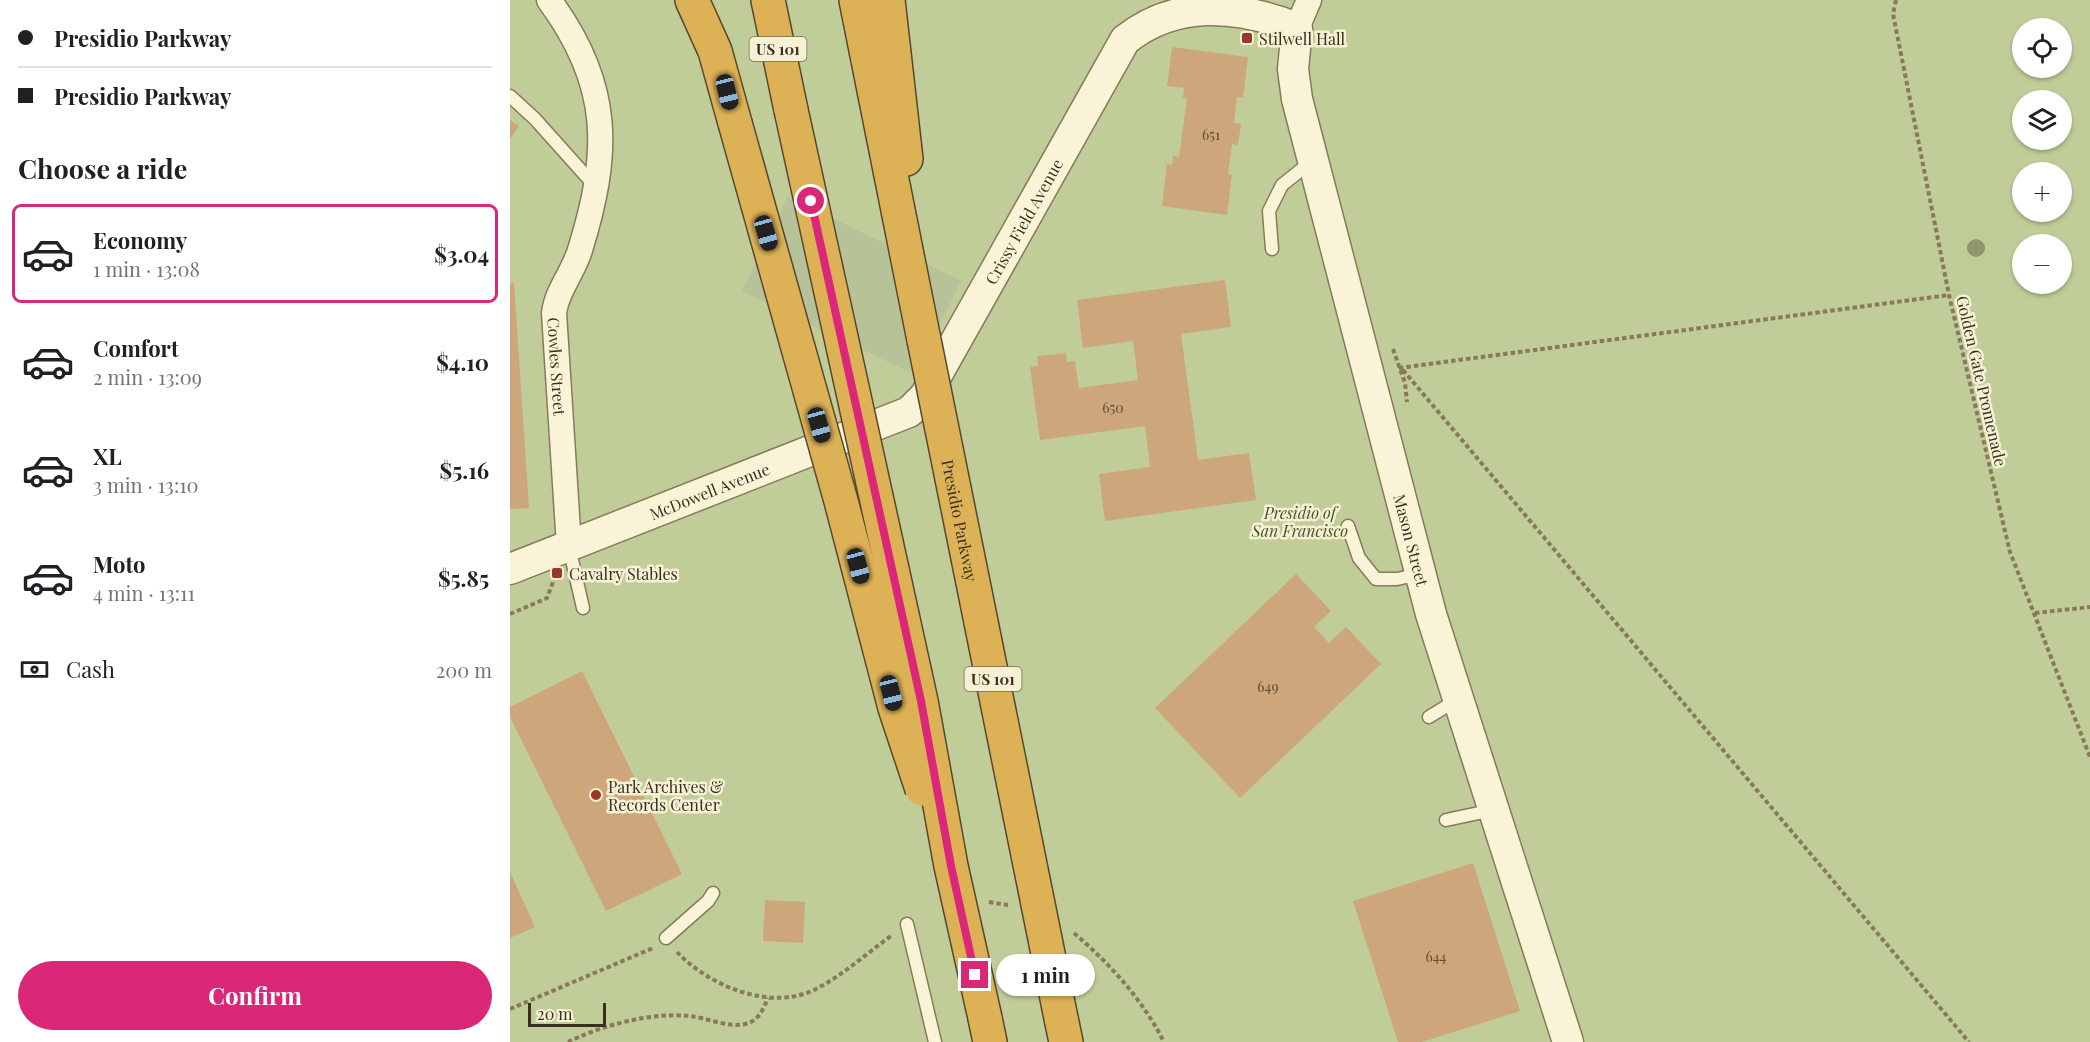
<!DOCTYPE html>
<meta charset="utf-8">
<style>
:root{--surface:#fff;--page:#f2f2f2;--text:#202124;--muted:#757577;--line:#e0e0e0;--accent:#db2777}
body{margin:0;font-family:"Playfair Display",serif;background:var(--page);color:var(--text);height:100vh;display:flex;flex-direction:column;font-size:22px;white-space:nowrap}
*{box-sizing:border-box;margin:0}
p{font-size:20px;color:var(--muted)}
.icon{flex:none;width:33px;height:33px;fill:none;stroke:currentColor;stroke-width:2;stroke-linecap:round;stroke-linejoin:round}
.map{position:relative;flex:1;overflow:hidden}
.panel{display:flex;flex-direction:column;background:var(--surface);width:510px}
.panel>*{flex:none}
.guide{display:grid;align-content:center;height:132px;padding:0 18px;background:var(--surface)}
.tools{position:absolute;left:1502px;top:18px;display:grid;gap:12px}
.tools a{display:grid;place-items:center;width:60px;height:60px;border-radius:50%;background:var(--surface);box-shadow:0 2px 4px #0004;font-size:30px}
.scale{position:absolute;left:18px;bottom:15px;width:78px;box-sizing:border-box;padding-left:6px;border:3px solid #392f1f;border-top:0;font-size:16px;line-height:21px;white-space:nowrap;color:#392f1f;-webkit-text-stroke:4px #f6f0d4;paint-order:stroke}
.end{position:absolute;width:27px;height:27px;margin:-14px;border:8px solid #db2777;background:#fff;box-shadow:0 0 0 3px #fff}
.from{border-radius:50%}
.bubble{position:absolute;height:42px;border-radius:21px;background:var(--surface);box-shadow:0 2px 4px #0004;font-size:20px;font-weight:700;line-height:42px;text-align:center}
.car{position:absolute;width:18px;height:36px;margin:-18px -9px;border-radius:8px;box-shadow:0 0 4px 2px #0007;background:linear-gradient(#222 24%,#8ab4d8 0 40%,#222 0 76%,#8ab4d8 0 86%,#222 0)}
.guide b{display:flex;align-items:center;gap:21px;height:57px;font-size:22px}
.guide b+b{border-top:2px solid var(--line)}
.guide i{width:15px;height:15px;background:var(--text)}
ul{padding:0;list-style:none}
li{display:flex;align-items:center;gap:18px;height:99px;margin:0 12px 9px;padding:0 6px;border:3px solid transparent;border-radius:9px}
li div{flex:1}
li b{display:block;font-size:22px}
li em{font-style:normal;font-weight:700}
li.selected{border-color:var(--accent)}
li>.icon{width:54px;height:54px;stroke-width:1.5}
h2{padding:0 18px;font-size:27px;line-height:72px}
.pay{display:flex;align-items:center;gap:15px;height:66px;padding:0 18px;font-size:22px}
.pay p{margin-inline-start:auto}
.cta{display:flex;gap:12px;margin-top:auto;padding:12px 18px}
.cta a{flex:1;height:69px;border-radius:36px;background:var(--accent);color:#fff;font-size:24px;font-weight:700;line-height:69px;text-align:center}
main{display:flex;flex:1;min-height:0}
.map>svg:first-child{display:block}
.green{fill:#c0cd98;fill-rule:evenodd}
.cemetery{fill:#b8c298}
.building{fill:#cda67b}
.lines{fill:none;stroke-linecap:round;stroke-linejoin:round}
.service-casing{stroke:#89795b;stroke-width:15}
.minor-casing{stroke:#89795b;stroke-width:27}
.tertiary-casing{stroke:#89795b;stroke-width:33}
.motorway-casing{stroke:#57472f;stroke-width:36}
.path{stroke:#89795b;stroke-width:4;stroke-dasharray:4.5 3;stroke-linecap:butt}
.service{stroke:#f9f3d8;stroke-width:12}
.minor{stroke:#f9f3d8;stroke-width:24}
.tertiary{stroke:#f9f3d8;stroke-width:30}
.motorway{stroke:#ddb256;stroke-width:33}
.motorway-bridge-casing{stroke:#57472f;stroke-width:36;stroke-linecap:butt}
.motorway-bridge{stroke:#ddb256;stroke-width:33}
.tree{fill:#90976d}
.route{stroke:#db2777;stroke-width:8}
.poi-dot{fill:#99372b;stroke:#f6f0d4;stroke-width:2}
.labels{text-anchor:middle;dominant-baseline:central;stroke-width:5;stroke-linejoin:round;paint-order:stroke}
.number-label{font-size:14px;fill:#5e4d36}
.shield{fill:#f6f0d4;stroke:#726955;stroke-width:1.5}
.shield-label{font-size:15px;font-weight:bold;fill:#392f1f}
.poi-label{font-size:16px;fill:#392f1f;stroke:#f6f0d4;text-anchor:start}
.street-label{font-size:16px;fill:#392f1f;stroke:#f6f0d4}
.park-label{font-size:16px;font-style:italic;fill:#445625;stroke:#f6f0d4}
</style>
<main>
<section class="panel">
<div class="guide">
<b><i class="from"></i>Presidio Parkway</b>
<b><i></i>Presidio Parkway</b>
</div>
<h2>Choose a ride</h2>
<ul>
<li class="selected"><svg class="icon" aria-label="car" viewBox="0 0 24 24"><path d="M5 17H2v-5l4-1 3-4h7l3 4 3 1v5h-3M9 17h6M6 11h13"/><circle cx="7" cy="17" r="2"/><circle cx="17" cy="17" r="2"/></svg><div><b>Economy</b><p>1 min · 13:08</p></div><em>$3.04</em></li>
<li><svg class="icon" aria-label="car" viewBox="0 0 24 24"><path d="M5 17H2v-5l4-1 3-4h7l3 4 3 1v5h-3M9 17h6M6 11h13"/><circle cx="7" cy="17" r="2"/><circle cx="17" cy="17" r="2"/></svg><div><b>Comfort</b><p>2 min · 13:09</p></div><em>$4.10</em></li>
<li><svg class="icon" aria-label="car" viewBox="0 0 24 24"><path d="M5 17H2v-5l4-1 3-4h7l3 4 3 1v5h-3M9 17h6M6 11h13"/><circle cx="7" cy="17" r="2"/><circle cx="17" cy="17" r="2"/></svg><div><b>XL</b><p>3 min · 13:10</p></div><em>$5.16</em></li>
<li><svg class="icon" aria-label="car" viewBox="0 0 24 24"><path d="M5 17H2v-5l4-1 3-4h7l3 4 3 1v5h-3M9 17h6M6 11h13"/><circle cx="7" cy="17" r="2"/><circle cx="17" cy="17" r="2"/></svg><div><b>Moto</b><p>4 min · 13:11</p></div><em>$5.85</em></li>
</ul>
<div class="pay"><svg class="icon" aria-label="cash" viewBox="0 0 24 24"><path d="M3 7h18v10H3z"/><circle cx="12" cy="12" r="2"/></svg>Cash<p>200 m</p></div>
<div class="cta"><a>Confirm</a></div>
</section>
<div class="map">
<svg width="1580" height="1042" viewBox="0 0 1580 1042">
<rect width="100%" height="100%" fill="#eee7c5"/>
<!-- green -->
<path class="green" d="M0 0H1580V1042H0ZM1512 28H1551V68H1512ZM1512 100H1551V140H1512ZM1512 172H1551V212H1512ZM1512 244H1551V284H1512Z"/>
<!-- cemetery -->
<path class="cemetery" d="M278 196 451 281 405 375 232 291Z"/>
<!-- building -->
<path class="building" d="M662 47 738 57 733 98 727 97 724 123 731 124 728 145 722 144 718 174 722 175 717 215 652 206 657 164 662 165 663 156 669 157 677 98H673L674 88 657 86Z
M0 120 9 126 0 139Z
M715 280 721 327 671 334 688 460 739 453 746 500 595 521 589 474 640 467 635 426 530 440 520 367 528 366 527 356 556 353 557 362 565 361 569 388 628 380 623 341 573 348 567 300Z
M0 283H4L19 508 0 509Z
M786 574 821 611 804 627 819 643 836 627 871 664 730 798 645 708Z
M72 671 172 874 96 911 0 717V707Z
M963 863 1010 1011 912 1042H888L843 901Z
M0 872 25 927 0 938Z
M255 900 295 902 293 943 253 941Z"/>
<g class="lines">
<!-- service casing -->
<g class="service-casing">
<path id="service" d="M0 96 25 119 85 186
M762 249 759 211 772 185 802 161
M838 526 849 558 866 579H887L910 574
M59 547 73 608
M919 717 948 699
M936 820 983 810
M397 924 425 1042
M156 938 198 901 203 893"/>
</g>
<!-- minor casing -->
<g class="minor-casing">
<g id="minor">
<path id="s1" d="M39 0C102 85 100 153 70 250 63 273 47 290 44 313L59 546"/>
<path d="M787 28 799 0"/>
</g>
</g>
<!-- tertiary casing -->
<g class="tertiary-casing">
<g id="tertiary">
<path id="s2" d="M0 569 399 412 415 396 615 40C665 0 725 4 787 28L783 69 787 99 921 614 1058 1042"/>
</g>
</g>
<!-- motorway casing -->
<g class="motorway-casing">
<path id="motorway" d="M182 0 205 51 225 123
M258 0 281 110
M346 0 414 340
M378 0 396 159
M475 1018 480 1042
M551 1018 556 1042"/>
</g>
<!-- path -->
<path class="path" d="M1386 0 1383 14 1439 295 1500 552 1580 757
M883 349 895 383 897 402
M889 368 1439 295
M893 370 1459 1042
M1525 613 1580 607
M0 614 37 598 43 582
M479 902 498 905
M564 933C601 965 632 999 654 1042
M167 952C199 986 261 1012 306 989 333 975 356 954 381 936
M0 1009 143 948
M58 1042C93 1025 141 1012 180 1016 197 1018 219 1028 235 1024 249 1021 253 1009 258 998"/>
<!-- service -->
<use href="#service" class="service"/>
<!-- minor -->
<use href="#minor" class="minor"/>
<!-- tertiary -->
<use href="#tertiary" class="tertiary"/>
<!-- motorway -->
<use href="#motorway" class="motorway"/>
<!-- motorway-bridge casing -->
<g class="motorway-bridge-casing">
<g id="motorway-bridge">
<path d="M281 110 411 701 441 866 475 1018"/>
<path d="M225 123 331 501 385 708 412 789"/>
<path id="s3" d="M414 340 551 1018"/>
</g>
</g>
<!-- motorway-bridge -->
<use href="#motorway-bridge" class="motorway-bridge"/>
</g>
<!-- trees -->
<circle class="tree" cx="1466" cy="248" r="9"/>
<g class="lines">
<!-- route -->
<path class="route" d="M301 201 411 701 441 866 465 975"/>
</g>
<!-- markers -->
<g class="poi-dot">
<rect x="731" y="32" width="12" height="12" rx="3"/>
<rect x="41" y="567" width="12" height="12" rx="3"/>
<circle cx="86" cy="795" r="6"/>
</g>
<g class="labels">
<!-- number labels -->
<g class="number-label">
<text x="701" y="134">651</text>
<text x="603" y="407">650</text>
<text x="758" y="686">649</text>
<text x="926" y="956">644</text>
</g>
<!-- shield labels -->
<g class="shield">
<rect x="239.5" y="37" width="57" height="24" rx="4.5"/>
<rect x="454.5" y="667" width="57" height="24" rx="4.5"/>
</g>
<g class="shield-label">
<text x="268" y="49">US 101</text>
<text x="483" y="679">US 101</text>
</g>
<!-- poi labels -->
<g class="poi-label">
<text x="749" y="38">Stilwell Hall</text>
<text x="59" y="573">Cavalry Stables</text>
<text x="98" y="786">Park Archives &amp;<tspan x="98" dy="18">Records Center</tspan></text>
</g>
<!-- street labels -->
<g class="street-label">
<text stroke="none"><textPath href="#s2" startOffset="652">Crissy Field Avenue</textPath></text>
<text stroke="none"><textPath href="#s1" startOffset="386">Cowles Street</textPath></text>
<text transform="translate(1472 381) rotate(77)">Golden Gate Promenade</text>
<text stroke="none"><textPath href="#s2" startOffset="214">McDowell Avenue</textPath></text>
<text stroke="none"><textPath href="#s3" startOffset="184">Presidio Parkway</textPath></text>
<text stroke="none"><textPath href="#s2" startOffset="1568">Mason Street</textPath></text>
</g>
<!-- park labels -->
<g class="park-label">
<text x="790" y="512">Presidio of<tspan x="790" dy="18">San Francisco</tspan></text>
</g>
</g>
</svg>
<div class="tools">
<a><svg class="icon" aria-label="locate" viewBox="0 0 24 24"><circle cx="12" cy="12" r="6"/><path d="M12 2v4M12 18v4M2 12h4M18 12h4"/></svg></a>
<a><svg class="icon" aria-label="layers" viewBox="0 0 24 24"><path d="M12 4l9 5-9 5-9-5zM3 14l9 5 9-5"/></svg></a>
<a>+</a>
<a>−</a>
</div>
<div class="scale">20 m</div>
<i class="end from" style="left:301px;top:201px"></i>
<i class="end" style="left:465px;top:975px"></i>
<div class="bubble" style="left:486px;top:954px;width:99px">1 min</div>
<i class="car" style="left:217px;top:92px;rotate:166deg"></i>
<i class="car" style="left:256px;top:233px;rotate:164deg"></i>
<i class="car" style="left:309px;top:425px;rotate:164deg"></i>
<i class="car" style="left:348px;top:566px;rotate:165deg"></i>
<i class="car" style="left:381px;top:693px;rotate:166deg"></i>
</div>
</main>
